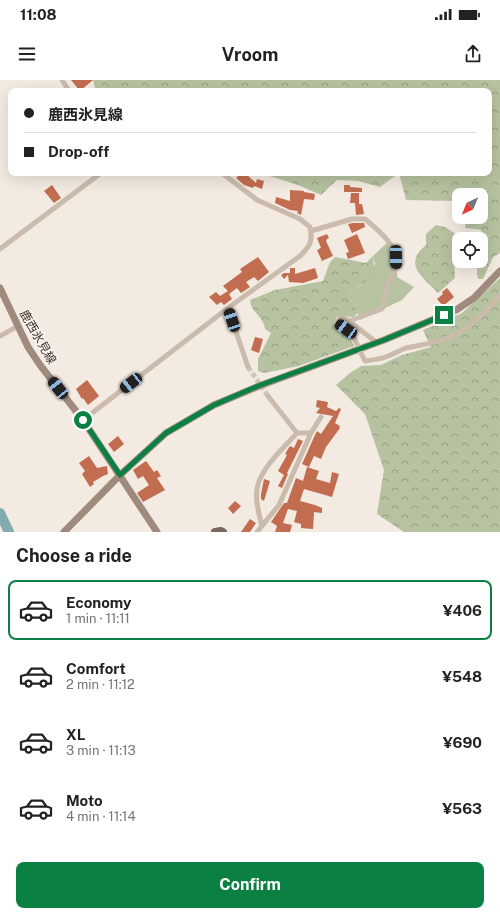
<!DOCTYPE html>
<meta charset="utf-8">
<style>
:root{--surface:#fff;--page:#f2f2f2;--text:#222;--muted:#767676;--line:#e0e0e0;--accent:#0b8043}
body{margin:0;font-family:"Public Sans","Noto Sans JP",sans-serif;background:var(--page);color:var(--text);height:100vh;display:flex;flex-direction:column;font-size:15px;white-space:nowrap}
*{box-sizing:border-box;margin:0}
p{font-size:13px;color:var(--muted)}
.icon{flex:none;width:22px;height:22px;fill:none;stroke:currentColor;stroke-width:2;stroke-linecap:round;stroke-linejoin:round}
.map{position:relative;height:452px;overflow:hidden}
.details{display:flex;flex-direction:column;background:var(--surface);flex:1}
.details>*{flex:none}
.top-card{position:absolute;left:8px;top:8px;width:484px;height:88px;border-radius:8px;box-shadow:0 4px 16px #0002;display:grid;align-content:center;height:88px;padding:0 16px;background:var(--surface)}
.needle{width:26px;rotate:223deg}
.controls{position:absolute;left:452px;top:108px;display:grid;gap:8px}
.controls a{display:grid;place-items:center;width:36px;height:36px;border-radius:8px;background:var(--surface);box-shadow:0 4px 16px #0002;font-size:20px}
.end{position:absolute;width:18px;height:18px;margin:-9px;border:5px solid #0b8043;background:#fff;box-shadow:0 0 0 2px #fff}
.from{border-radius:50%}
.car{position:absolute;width:12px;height:24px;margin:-12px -6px;border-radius:5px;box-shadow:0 0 3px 1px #0007;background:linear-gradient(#222 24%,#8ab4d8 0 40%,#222 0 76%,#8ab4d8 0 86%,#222 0)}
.top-card b{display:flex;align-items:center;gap:14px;height:38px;font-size:15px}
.top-card b+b{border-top:1px solid var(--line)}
.top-card i{width:10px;height:10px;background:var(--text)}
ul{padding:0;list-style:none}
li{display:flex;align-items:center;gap:12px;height:60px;margin:0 8px 6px;padding:0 8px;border:2px solid transparent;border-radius:8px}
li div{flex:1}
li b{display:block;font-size:15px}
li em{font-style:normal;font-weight:700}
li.selected{border-color:var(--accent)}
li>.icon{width:36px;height:36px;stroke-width:1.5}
h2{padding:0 16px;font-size:18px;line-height:48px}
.primary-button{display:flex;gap:8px;margin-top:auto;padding:8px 16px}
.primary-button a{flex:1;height:46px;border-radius:8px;background:var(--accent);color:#fff;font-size:16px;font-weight:700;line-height:46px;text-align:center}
.status{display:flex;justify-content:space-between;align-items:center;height:28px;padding:0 20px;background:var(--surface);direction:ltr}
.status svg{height:11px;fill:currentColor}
header{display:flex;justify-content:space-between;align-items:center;height:52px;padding:0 16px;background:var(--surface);font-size:18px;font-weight:700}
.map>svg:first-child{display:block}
.grass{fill:#b6c2a0}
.forest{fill:url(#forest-crowns)}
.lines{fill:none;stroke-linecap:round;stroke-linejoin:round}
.river{stroke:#80acaf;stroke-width:10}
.building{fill:#c26d4f}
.street-tunnel{stroke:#cec5bd;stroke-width:5;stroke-dasharray:5 2.5;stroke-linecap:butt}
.street{stroke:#cbbbac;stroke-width:5}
.secondary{stroke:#9f8a7e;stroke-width:7}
.primary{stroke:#7a675d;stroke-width:8}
.street-bridge{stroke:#cbbbac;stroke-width:5}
.route{stroke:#0b8043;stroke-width:5}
.labels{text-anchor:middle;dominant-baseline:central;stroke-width:3.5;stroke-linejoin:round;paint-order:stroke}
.street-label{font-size:12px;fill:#39302b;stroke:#faf4ed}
</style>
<div class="status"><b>11:08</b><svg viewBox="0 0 49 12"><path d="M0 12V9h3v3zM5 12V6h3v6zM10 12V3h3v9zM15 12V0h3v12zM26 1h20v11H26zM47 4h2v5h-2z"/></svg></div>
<header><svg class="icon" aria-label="menu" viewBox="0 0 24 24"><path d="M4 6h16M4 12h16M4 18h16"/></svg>Vroom<svg class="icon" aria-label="share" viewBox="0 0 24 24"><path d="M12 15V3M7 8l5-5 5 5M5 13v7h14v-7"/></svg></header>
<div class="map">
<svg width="500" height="452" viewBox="0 0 500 452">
<defs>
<pattern id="forest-crowns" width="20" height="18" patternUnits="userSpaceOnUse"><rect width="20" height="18" fill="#b6c2a0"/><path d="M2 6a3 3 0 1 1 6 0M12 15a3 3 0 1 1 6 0" fill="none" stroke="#959e83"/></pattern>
</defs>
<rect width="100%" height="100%" fill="#f3eae1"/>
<!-- grass -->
<path class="grass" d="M387 163C393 174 398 184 397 197L414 207 402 220 360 240 356 226 349 219 351 210 362 205 375 184 373 176Z"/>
<!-- forest -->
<path class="forest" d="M93 0H500V173L493 177 483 199H478L476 181H481V159H459V174L454 177 455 198 438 213C423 197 402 185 426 165V154L436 145 445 147 457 155 480 156 482 150 466 148 463 137H481V115H459V121L406 120 399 93H489V11H96Z
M260 93H399L380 107 358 101 337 100 321 115 298 105Z
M373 176C376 196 369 202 351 210L349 219 356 226 358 233 353 237 338 236 333 243 349 255 354 266 299 286 264 293 258 291V279L271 253 265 249C263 235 252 235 250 220L275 210 323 201 330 182 335 177 366 183Z
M500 198V452H404L377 434 384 390 365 334 336 305 350 293 361 286 381 285 402 275 431 267 423 250 462 233Z"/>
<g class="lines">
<!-- river -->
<path class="river" d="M0 433 9 452"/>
</g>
<!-- building -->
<path class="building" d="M71 0H93L80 11Z
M241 93H245L256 103 257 99 264 101 262 109 254 106 253 108 244 105 236 98Z
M52 105 61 118 54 123 44 111Z
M344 105H350V107L362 108V112H344Z
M290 110 304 111V112L315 114 314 120 304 119 301 135 297 133 298 131 290 130 275 123 276 117 290 121Z
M351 113H359V124H362L364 134 356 135 355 123H350Z
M353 143H364L365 147 352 153 348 144Z
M327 154 329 158 327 159 326 161 333 176 322 181 317 170 321 168 317 158Z
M357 154 365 173 348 179 346 173 349 172 344 160Z
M258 177 269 192 258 201 254 197 246 202 250 207 241 213 237 208 229 214 232 219 224 225 221 222 217 225 209 217 216 212 220 216 228 211 223 206 242 192 240 189Z
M290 188H295V194L315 188 318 198 303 203 289 202 288 195 284 199 281 195 284 193H290Z
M447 208 454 217 443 226 437 219 443 214 442 212Z
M255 257 263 259 259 273 251 270Z
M87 300 99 316 88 325 83 318 82 319 76 309Z
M317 320 328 322 327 327 336 331 339 328 341 329 335 343 340 346 339 347 340 348 326 367 321 379 314 376 309 387 302 384 315 355 317 351 321 354 333 336 316 333 320 328 316 327Z
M118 356 124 364 114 372 108 364Z
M298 359 303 361 287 393 288 394 282 408 278 406 284 395 278 391 287 375 285 374 288 369 290 366 294 368Z
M89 376 97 388 107 386 108 394 103 396 93 402 94 404 90 407 82 394 85 391 79 383Z
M146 381 154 392 157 390 161 396 157 398 165 410 143 422 137 413 149 405 143 396 138 399 133 390Z
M307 387 319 391 316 399 330 403 332 392 339 394 332 417 304 409 300 421 315 425 322 428V433L314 432 313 449 301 448V444L294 442 297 431 288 429 283 443 292 445 290 452H275L277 446 271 442 284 423H287L296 398 303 401Z
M264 399 270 401 264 421 261 419V414Z
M235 421 241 426 233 434 228 428Z
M250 439 256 443 250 452H241Z"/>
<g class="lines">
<!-- street-tunnel -->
<path class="street-tunnel" d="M248 287 268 316"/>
<!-- street -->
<path class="street" d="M62 0 69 11
M311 151 352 139H365C378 150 399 166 396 186 395 192 390 199 387 205 384 213 386 221 382 229L349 241
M0 169 101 93
M228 228 248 287
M0 256 18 246
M355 260 353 254 339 244 341 237 349 241 376 262
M362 275 365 281C372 280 380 279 386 277 393 274 399 271 406 268 419 265 432 264 445 259 468 252 483 233 500 216
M268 316 297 353
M83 340 228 228 300 176C310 166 313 162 310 147L300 139 257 120 222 93
M262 446C259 434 255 421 257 409 260 389 284 367 297 353H311
M257 452 279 425 311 353 321 337"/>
<!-- secondary -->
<path class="secondary" d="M0 208 28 267 40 285 83 340 157 452
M64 452 120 395 166 353 214 325 259 306 384 260 456 230 474 218 500 191"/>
<!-- primary -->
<path class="primary" d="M215 452 221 451 223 452"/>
<!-- street-bridge -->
<path class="street-bridge" d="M355 260 362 275"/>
</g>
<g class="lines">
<!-- route -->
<path class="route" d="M83 340 120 395 166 353 214 325 258 306 384 260 444 235"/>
</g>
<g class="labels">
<!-- street labels -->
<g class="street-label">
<text transform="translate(38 257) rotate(60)">鹿西氷見線</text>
</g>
</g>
</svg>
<div class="controls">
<a><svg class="needle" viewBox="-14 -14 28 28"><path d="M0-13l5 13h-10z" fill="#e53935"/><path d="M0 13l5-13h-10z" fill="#767676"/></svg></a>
<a><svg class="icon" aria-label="locate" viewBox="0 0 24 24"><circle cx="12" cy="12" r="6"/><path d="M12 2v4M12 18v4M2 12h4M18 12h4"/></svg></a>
</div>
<i class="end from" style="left:83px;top:340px"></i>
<i class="end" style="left:444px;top:235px"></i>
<i class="car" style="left:396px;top:177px;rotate:179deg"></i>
<i class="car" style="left:232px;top:240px;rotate:341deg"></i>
<i class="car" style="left:346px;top:249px;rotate:305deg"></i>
<i class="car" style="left:131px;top:303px;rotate:232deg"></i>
<i class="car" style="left:58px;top:308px;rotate:322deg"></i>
<div class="top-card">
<b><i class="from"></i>鹿西氷見線</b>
<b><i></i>Drop-off</b>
</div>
</div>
<section class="details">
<h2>Choose a ride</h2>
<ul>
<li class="selected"><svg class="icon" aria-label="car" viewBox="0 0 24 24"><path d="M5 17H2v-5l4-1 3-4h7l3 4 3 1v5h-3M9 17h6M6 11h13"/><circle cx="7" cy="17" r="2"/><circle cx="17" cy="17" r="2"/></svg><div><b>Economy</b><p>1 min · 11:11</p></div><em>¥406</em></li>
<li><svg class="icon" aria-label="car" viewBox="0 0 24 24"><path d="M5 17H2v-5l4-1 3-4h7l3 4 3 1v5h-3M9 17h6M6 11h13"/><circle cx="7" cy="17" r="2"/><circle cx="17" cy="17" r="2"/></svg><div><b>Comfort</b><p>2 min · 11:12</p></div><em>¥548</em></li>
<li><svg class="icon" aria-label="car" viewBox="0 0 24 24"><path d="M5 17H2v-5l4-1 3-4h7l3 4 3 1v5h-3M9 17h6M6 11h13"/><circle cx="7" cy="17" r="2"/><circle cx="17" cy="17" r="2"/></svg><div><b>XL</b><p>3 min · 11:13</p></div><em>¥690</em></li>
<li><svg class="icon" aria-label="car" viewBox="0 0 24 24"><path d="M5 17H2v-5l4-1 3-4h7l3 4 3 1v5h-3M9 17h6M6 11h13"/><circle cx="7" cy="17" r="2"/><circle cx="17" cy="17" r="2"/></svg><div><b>Moto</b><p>4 min · 11:14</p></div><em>¥563</em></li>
</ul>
<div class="primary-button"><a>Confirm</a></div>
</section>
